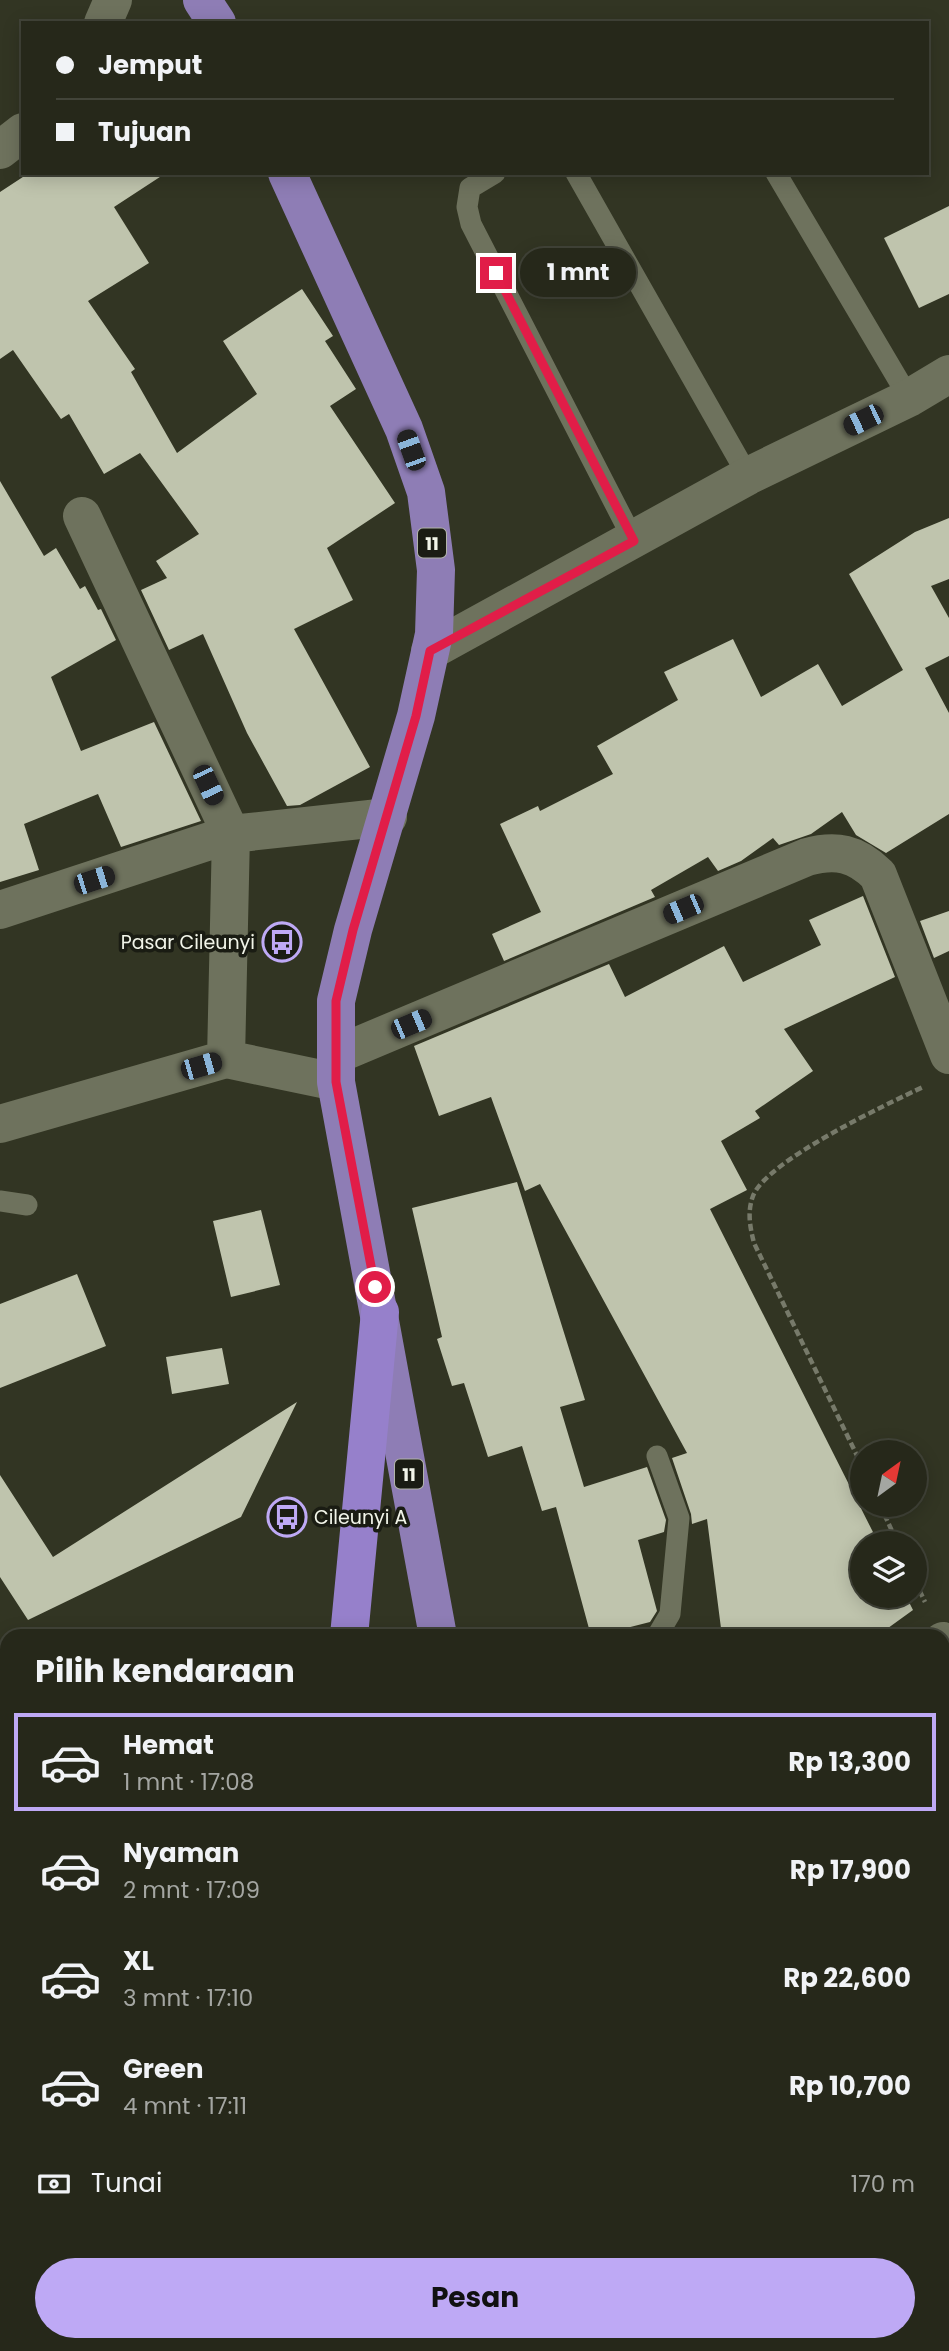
<!DOCTYPE html>
<html lang="id">
<meta charset="utf-8">
<style>
:root{--surface:#26281a;--page:#323427;--text:#f1f3f6;--muted:#a4a6a2;--line:#424439;--accent:#bea9f5}
body{margin:0;font-family:Poppins,sans-serif;background:var(--page);color:var(--text);height:100vh;display:flex;flex-direction:column;font-size:26px;white-space:nowrap}
*{box-sizing:border-box;margin:0}
p{font-size:23px;color:var(--muted)}
.icon{flex:none;width:38px;height:38px;fill:none;stroke:currentColor;stroke-width:2;stroke-linecap:round;stroke-linejoin:round}
.map{position:relative;flex:1;overflow:hidden}
.details{position:absolute;left:0px;top:1629px;width:950px;height:723px;display:flex;flex-direction:column;background:var(--surface);border-radius:21px 21px 0 0;box-shadow:0 4px 18px #0003,0 0 0 2px var(--line)}
.details>*{flex:none}
.hud{position:absolute;left:21px;top:21px;width:908px;height:154px;border-radius:0px;box-shadow:0 4px 18px #0003,0 0 0 2px var(--line);display:grid;align-content:center;height:154px;padding:0 35px;background:var(--surface)}
.needle{width:46px;rotate:33deg}
.buttons{position:absolute;left:850px;top:1440px;display:grid;gap:14px}
.buttons a{display:grid;place-items:center;width:77px;height:77px;border-radius:50%;background:var(--surface);box-shadow:0 4px 18px #0003,0 0 0 2px var(--line);font-size:35px}
.end{position:absolute;width:32px;height:32px;margin:-16px;border:9px solid #e11d48;background:#fff;box-shadow:0 0 0 4px #fff}
.from{border-radius:50%}
.bubble{position:absolute;height:49px;border-radius:24px;background:var(--surface);box-shadow:0 4px 18px #0003,0 0 0 2px var(--line);font-size:23px;font-weight:700;line-height:49px;text-align:center}
.car{position:absolute;width:21px;height:42px;margin:-21px -10px;border-radius:9px;box-shadow:0 0 5px 2px #0007;background:linear-gradient(#222 24%,#8ab4d8 0 40%,#222 0 76%,#8ab4d8 0 86%,#222 0)}
.hud b{display:flex;align-items:center;gap:24px;height:66px;font-size:26px}
.hud b+b{border-top:2px solid var(--line)}
.hud i{width:18px;height:18px;background:var(--text)}
ul{padding:0;list-style:none}
li{display:flex;align-items:center;gap:21px;height:98px;margin:0 14px 10px;padding:0 21px;border:4px solid transparent;border-radius:0px}
li div{flex:1}
li b{display:block;font-size:26px}
li em{font-style:normal;font-weight:700}
li.on{border-color:var(--accent)}
li>.icon{width:63px;height:63px;stroke-width:1.5}
h2{padding:0 35px;font-size:32px;line-height:84px}
.pay{display:flex;align-items:center;gap:18px;height:77px;padding:0 35px;font-size:26px}
.pay p{margin-inline-start:auto}
.button{display:flex;gap:14px;margin-top:auto;padding:14px 35px}
.button a{flex:1;height:80px;border-radius:42px;background:var(--accent);color:#111;font-size:28px;font-weight:700;line-height:80px;text-align:center}
.map>svg:first-child{display:block}
.building{fill:#bfc4ad}
.lines{fill:none;stroke-linecap:round;stroke-linejoin:round}
.motorway-tunnel{stroke:#4f5241;stroke-width:38;stroke-dasharray:38 19;stroke-linecap:butt}
.path{stroke:#777a6a;stroke-width:4.5;stroke-dasharray:7 3.5;stroke-linecap:butt}
.service{stroke:#6e725d;stroke-width:21}
.minor{stroke:#6e725d;stroke-width:38}
.trunk{stroke:#8e7db5;stroke-width:38}
.motorway{stroke:#9680cb;stroke-width:38}
.route{stroke:#e11d48;stroke-width:9}
.labels{text-anchor:middle;dominant-baseline:central;stroke-width:7;stroke-linejoin:round;paint-order:stroke}
.shield{fill:#1a1c13;stroke:#b1b4a9;stroke-width:2}
.shield-label{font-size:18px;font-weight:bold;fill:#f2f5e9}
.poi-label{font-size:19px;fill:#f2f5e9;stroke:#1a1c13;text-anchor:end}
</style>
<div class="map">
<svg width="949" height="2351" viewBox="0 0 949 2351">
<rect width="100%" height="100%" fill="#323523"/>
<!-- building -->
<path class="building" d="M29 173H166L114 207 149 263 88 301 135 369 131 372 177 453 257 394 223 341 302 289 333 336 325 341 356 389 330 406 395 503 327 548 353 600 294 629 370 767 300 805 287 806 247 733 203 634 169 650 141 590 167 578 156 561 199 534 140 453 104 474 69 414 61 419 13 350 0 359V192Z
M949 206V294L919 308 884 238Z
M0 481 44 556 56 548 80 589 85 586 98 610 101 609 116 640 51 677 81 751 154 722 201 821 121 847 98 794 24 824 39 870 0 882Z
M949 518V579L931 586 949 618V656L925 668 949 713V814L886 853 856 835 842 812 811 834 779 845 773 838 741 861 718 871 708 857 651 890 655 897 504 961 492 934 541 912 500 824 538 806 540 811 613 774 597 746 678 700 664 672 733 639 761 697 818 664 842 706 903 670 849 574 915 532Z
M863 896 895 977 784 1029 813 1071 755 1111 760 1118 721 1141 747 1190 710 1209 879 1544H863V1596H906L913 1610 877 1636H722L707 1519 692 1524 691 1514 672 1458 687 1453 540 1184 525 1191 491 1097 439 1116 414 1046 609 964 625 997 724 946 743 982 821 945 809 920Z
M949 911V951L934 958 920 921Z
M517 1182 585 1400 560 1407 584 1487 647 1467 666 1520 664 1532 638 1540 657 1611 650 1622 595 1636H591L556 1507 542 1511 522 1446 488 1457 464 1383 452 1386 437 1339 442 1337 412 1208Z
M261 1210 280 1285 231 1297 213 1221Z
M77 1274 106 1346 0 1388V1304Z
M222 1348 229 1384 172 1394 166 1357Z
M297 1402 241 1517 28 1620 0 1577V1475L53 1557Z"/>
<g class="lines">
<!-- motorway-tunnel -->
<path class="motorway-tunnel" d="M656 2345 659 2351"/>
<!-- path -->
<path class="path" d="M863 1468 754 1243C750 1227 747 1212 753 1196 766 1161 887 1104 923 1087
M880 1505 898 1544
M915 1581 925 1602"/>
<!-- service -->
<path class="service" d="M495 173 470 188 467 207 471 224 634 541
M576 173 748 476
M776 173 909 398
M0 1201 27 1205
M657 1456 679 1518 670 1614 657 1636
M0 1832 7 1834
M0 1878H7"/>
<!-- minor -->
<path class="minor" d="M103 23 113 0
M0 150 23 132
M82 516 231 834 226 1059
M430 651 748 476 909 398 949 374
M0 910 231 834 388 817
M336 1055 807 857C836 849 856 853 878 875L949 1055
M0 1124 226 1059 336 1082
M943 1641 949 1648"/>
<!-- trunk -->
<path class="trunk" d="M202 0 217 23
M287 173 404 429 426 492 436 570 434 634 416 716 353 930 336 1001V1082L438 1636
M563 2345 564 2351
M940 2345 949 2347"/>
<!-- motorway -->
<path class="motorway" d="M349 1636 380 1312
M0 1944H7
M0 1996H7
M0 2064 7 2065
M0 2132 7 2133
M943 2220 949 2221
M0 2224 7 2225
M943 2315 949 2316
M0 2321 7 2322
M269 2345 338 2351
M491 2345 493 2351"/>
</g>
<g class="lines">
<!-- route -->
<path class="route" d="M375 1287 336 1082V1001L353 930 416 716 430 651 634 541 496 273"/>
</g>
<!-- icons -->
<defs>
<g id="bus-ring" transform="scale(2.0125)"><circle r="9.5" fill="#1a1c13" stroke="#bea9f5" stroke-width="1.5"/><path d="M-5-6H5V4H4V6H2V4H-2V6H-4V4H-5ZM-3.5-4V0h7V-4ZM-3.5 1.2v1.5H-2V1.2ZM2 1.2v1.5H3.5V1.2Z" fill="#bea9f5"/></g>
</defs>
<g fill-rule="evenodd">
<use href="#bus-ring" x="282" y="942"/>
<use href="#bus-ring" x="287" y="1517"/>
</g>
<g class="labels">
<!-- shield labels -->
<g class="shield">
<rect x="418" y="528.5" width="28" height="29" rx="5"/>
<rect x="395" y="1459.5" width="28" height="29" rx="5"/>
</g>
<g class="shield-label">
<text x="432" y="543">11</text>
<text x="409" y="1474">11</text>
</g>
<!-- poi labels -->
<g class="poi-label">
<text x="255" y="942">Pasar Cileunyi</text>
<text x="314" y="1517" text-anchor="start">Cileunyi A</text>
</g>
</g>
</svg>
<div class="buttons">
<a><svg class="needle" viewBox="-14 -14 28 28"><path d="M0-13l5 13h-10z" fill="#e53935"/><path d="M0 13l5-13h-10z" fill="#a4a6a2"/></svg></a>
<a><svg class="icon" aria-label="layers" viewBox="0 0 24 24"><path d="M12 4l9 5-9 5-9-5zM3 14l9 5 9-5"/></svg></a>
</div>
<i class="end from" style="left:375px;top:1287px"></i>
<i class="end" style="left:496px;top:273px"></i>
<div class="bubble" style="left:520px;top:248px;width:116px">1 mnt</div>
<i class="car" style="left:863px;top:420px;rotate:244deg"></i>
<i class="car" style="left:411px;top:450px;rotate:340deg"></i>
<i class="car" style="left:208px;top:785px;rotate:155deg"></i>
<i class="car" style="left:94px;top:880px;rotate:72deg"></i>
<i class="car" style="left:683px;top:909px;rotate:247deg"></i>
<i class="car" style="left:411px;top:1024px;rotate:67deg"></i>
<i class="car" style="left:201px;top:1066px;rotate:74deg"></i>
<div class="hud">
<b><i class="from"></i>Jemput</b>
<b><i></i>Tujuan</b>
</div>
<section class="details">
<h2>Pilih kendaraan</h2>
<ul>
<li class="on"><svg class="icon" aria-label="car" viewBox="0 0 24 24"><path d="M5 17H2v-5l4-1 3-4h7l3 4 3 1v5h-3M9 17h6M6 11h13"/><circle cx="7" cy="17" r="2"/><circle cx="17" cy="17" r="2"/></svg><div><b>Hemat</b><p>1 mnt · 17:08</p></div><em>Rp 13,300</em></li>
<li><svg class="icon" aria-label="car" viewBox="0 0 24 24"><path d="M5 17H2v-5l4-1 3-4h7l3 4 3 1v5h-3M9 17h6M6 11h13"/><circle cx="7" cy="17" r="2"/><circle cx="17" cy="17" r="2"/></svg><div><b>Nyaman</b><p>2 mnt · 17:09</p></div><em>Rp 17,900</em></li>
<li><svg class="icon" aria-label="car" viewBox="0 0 24 24"><path d="M5 17H2v-5l4-1 3-4h7l3 4 3 1v5h-3M9 17h6M6 11h13"/><circle cx="7" cy="17" r="2"/><circle cx="17" cy="17" r="2"/></svg><div><b>XL</b><p>3 mnt · 17:10</p></div><em>Rp 22,600</em></li>
<li><svg class="icon" aria-label="car" viewBox="0 0 24 24"><path d="M5 17H2v-5l4-1 3-4h7l3 4 3 1v5h-3M9 17h6M6 11h13"/><circle cx="7" cy="17" r="2"/><circle cx="17" cy="17" r="2"/></svg><div><b>Green</b><p>4 mnt · 17:11</p></div><em>Rp 10,700</em></li>
</ul>
<div class="pay"><svg class="icon" aria-label="cash" viewBox="0 0 24 24"><path d="M3 7h18v10H3z"/><circle cx="12" cy="12" r="2"/></svg>Tunai<p>170 m</p></div>
<div class="button"><a>Pesan</a></div>
</section>
</div>
